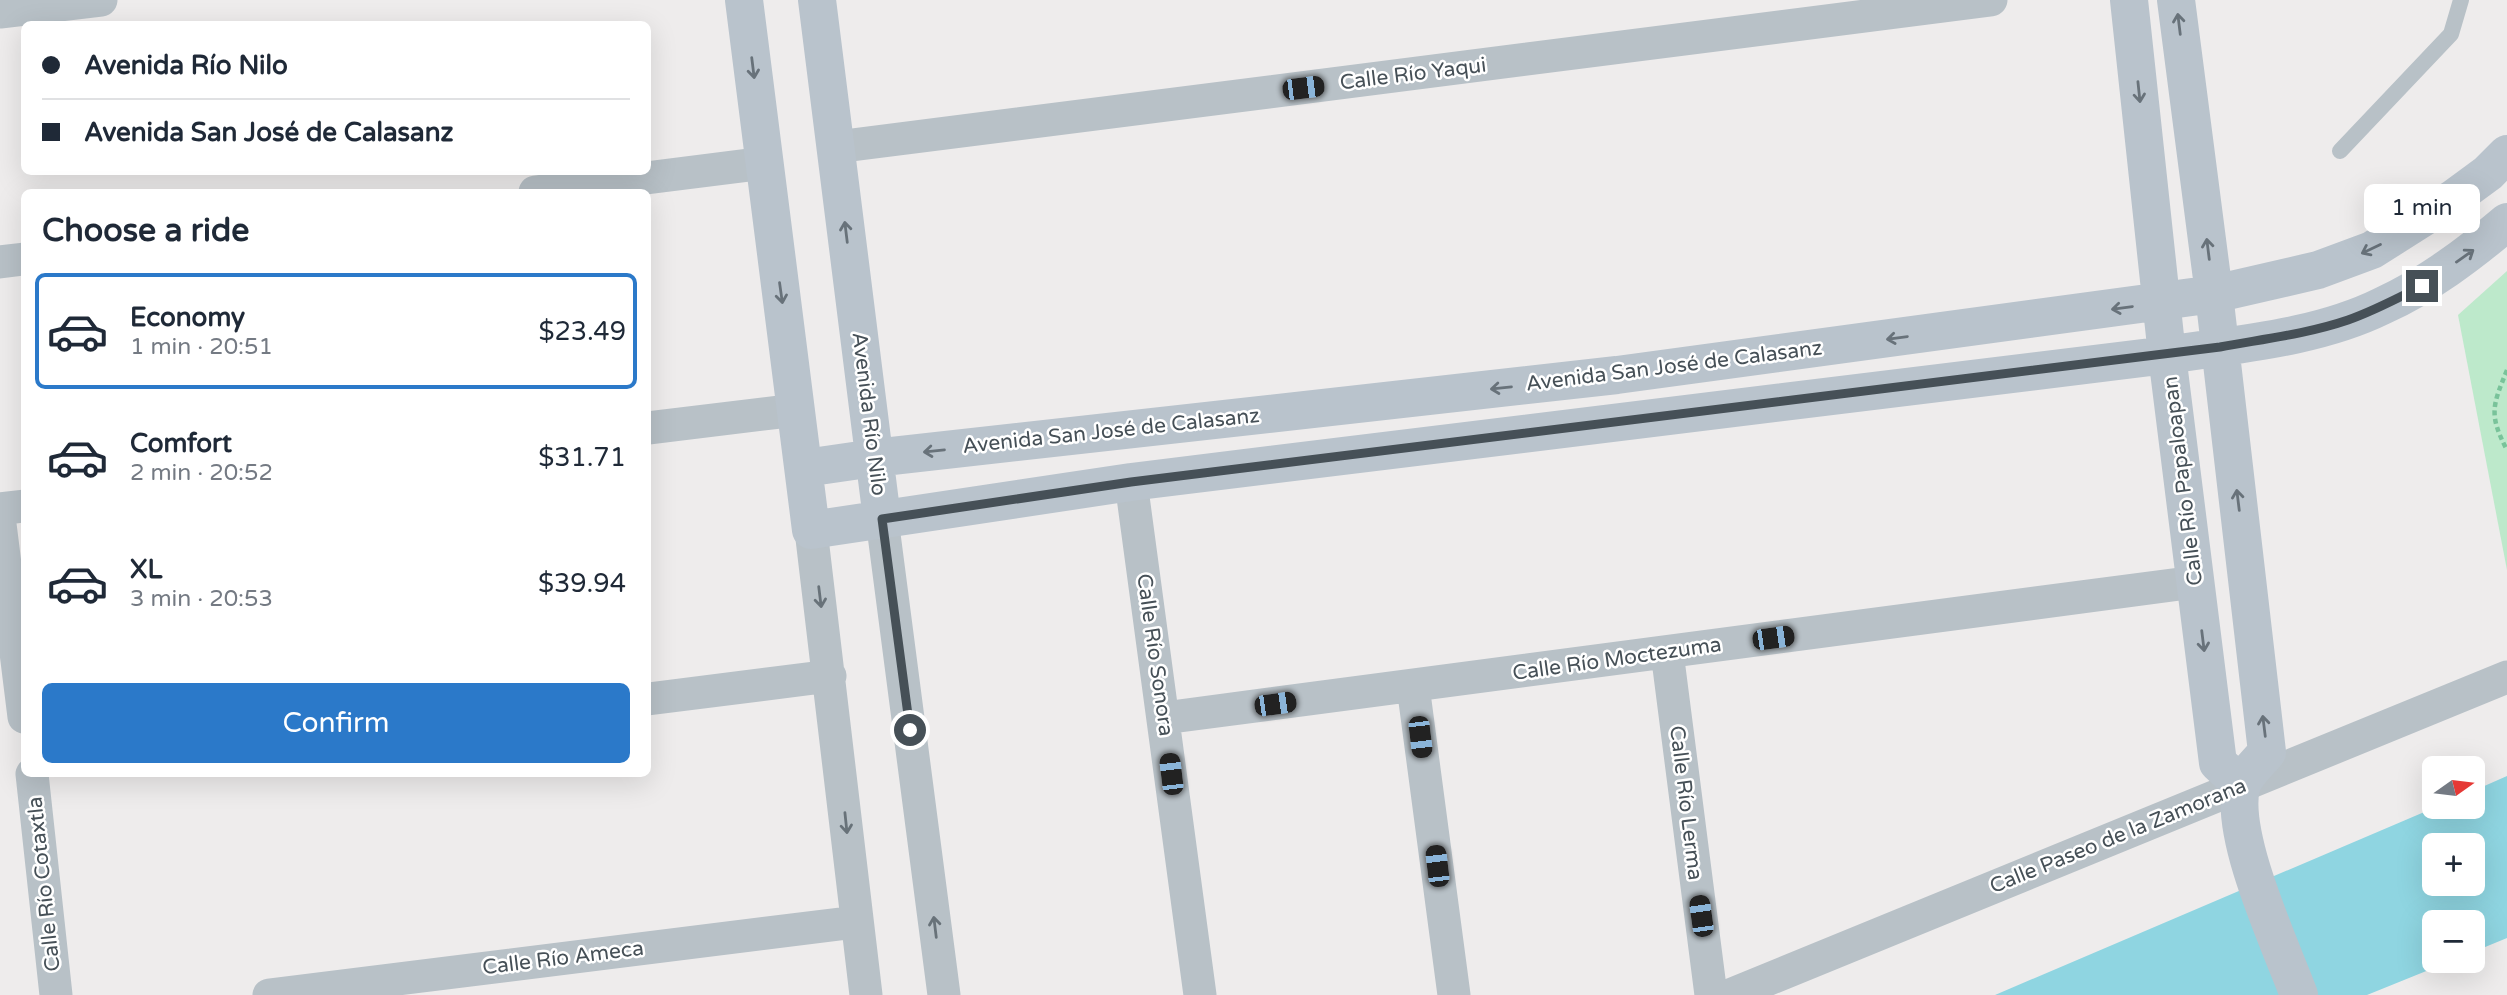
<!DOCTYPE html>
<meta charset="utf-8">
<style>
:root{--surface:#fff;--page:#f2f2f3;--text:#1f2937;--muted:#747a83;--line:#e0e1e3;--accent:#2b79c9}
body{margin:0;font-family:"Varela Round",sans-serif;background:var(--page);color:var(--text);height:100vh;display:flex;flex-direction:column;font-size:26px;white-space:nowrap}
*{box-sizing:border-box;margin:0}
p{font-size:23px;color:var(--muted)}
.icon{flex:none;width:38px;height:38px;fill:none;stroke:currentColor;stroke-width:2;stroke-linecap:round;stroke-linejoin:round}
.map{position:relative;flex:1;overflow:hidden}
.panel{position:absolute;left:21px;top:189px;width:630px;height:588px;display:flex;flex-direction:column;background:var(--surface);border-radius:10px;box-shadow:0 7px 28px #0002}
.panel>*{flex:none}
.banner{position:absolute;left:21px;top:21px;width:630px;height:154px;border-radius:10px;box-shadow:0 7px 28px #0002;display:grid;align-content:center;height:154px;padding:0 21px;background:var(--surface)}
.needle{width:46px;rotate:76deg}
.fabs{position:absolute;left:2422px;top:756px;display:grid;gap:14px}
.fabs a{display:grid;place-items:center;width:63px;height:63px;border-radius:10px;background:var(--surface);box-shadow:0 7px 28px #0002;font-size:35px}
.end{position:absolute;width:32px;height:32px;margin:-16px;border:9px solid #465057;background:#fff;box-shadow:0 0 0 4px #fff}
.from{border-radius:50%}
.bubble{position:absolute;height:49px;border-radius:10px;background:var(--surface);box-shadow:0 7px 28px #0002;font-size:23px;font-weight:600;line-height:49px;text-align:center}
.car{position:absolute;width:21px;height:42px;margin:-21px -10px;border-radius:9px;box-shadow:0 0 5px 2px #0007;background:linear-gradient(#222 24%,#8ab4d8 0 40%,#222 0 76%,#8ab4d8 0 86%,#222 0)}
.banner b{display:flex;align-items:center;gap:24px;height:66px;font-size:26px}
.banner b+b{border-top:2px solid var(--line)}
.banner i{width:18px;height:18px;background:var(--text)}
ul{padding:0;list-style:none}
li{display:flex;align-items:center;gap:21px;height:116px;margin:0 14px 10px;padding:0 7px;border:4px solid transparent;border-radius:10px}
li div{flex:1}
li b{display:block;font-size:26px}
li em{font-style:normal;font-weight:600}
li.on{border-color:var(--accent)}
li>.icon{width:63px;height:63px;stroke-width:1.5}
h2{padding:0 21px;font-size:32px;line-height:84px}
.cta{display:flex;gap:14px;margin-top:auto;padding:14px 21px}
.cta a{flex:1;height:80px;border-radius:10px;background:var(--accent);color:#fff;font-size:28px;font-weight:600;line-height:80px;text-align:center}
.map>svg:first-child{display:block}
.green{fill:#bde9cb}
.water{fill:#8fd5e1;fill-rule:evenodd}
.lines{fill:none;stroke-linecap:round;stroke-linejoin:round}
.path{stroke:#79c39a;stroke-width:4.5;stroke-dasharray:5 3.5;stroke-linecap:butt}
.lane{stroke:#b8c1c7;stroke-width:16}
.street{stroke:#b8c1c7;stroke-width:33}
.secondary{stroke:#b9c3cc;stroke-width:38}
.oneway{stroke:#68727a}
.oneway2{stroke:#687279}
.route{stroke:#465057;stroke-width:9}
.labels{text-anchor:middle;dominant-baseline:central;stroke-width:5;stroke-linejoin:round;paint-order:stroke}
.street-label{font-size:21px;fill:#465057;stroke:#fff}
</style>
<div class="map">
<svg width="2507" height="995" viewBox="0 0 2507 995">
<rect width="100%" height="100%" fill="#eeecec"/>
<!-- green -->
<path class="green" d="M2507 271V570L2458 315Z"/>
<!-- water -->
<path class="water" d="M2507 776V938L2473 952V922H2434V961H2451L2367 995H1995L2436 807H2473V791ZM2434 845H2473V884H2434Z"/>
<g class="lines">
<!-- path -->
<path class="path" d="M2507 370C2493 405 2488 414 2507 450"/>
<!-- lane -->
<path class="lane" d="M2340 151 2451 34 2461 0"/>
<!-- street -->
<path class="street" d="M0 12 101 0
M836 147 1991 0
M535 192 764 163
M0 262 24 259
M648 428 797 410
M1131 482 1200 995
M0 509 24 506
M882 519 944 995
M0 524 24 717
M811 530 866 995
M1667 652 1711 995
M1413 686 1454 995
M648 699 830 676
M1164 718 2195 582
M32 774 56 995
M269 995 856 922
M1730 995 2507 677"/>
<!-- secondary -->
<path class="secondary" d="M744 0 811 530 1131 482 2167 355C2238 344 2317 338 2382 306 2428 285 2468 255 2507 222
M817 0 882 519
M2129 0 2167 355 2218 763 2242 785
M2176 0 2214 294 2267 752C2260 761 2244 775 2241 787 2230 838 2280 944 2299 995
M805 468 874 458 1617 375 2214 294 2318 270 2372 250 2454 198 2488 173 2507 154"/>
</g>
<!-- one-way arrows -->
<defs><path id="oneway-shaft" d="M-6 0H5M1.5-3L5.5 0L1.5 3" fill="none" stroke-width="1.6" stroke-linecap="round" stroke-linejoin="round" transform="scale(1.75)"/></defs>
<g class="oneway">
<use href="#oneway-shaft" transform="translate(2179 24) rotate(-97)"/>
<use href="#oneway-shaft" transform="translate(753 68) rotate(83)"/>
<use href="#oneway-shaft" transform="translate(2139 92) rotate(84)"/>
<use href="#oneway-shaft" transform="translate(846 232) rotate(-97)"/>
<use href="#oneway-shaft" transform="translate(2208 249) rotate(-97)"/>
<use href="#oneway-shaft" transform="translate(2371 249) rotate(154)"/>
<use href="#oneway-shaft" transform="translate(2465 256) rotate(-35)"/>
<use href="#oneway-shaft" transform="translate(781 293) rotate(82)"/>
<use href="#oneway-shaft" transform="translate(2122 308) rotate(172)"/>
<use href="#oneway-shaft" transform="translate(1897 338) rotate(172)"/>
<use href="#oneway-shaft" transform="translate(1501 388) rotate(174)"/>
<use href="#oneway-shaft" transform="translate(934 451) rotate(174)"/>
<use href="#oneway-shaft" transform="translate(2238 500) rotate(-97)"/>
<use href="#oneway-shaft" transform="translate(2203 641) rotate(83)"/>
<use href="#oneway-shaft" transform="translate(2264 726) rotate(-97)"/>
</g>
<g class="oneway2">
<use href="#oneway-shaft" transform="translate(820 597) rotate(83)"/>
<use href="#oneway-shaft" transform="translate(846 823) rotate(84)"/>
<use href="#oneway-shaft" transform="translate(935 927) rotate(-97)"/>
</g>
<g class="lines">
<!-- route -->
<path class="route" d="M910 730 882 519 1131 482 2220 347C2263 339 2307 334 2348 320 2374 311 2398 298 2422 286"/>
</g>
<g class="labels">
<!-- street labels -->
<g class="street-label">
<text transform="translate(1413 74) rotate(-7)">Calle Río Yaqui</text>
<text transform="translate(1674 366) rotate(-7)">Avenida San José de Calasanz</text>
<text transform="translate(869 414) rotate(83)">Avenida Río Nilo</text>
<text transform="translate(1111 431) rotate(-6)">Avenida San José de Calasanz</text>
<text transform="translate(2183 481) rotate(-97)">Calle Río Papaloapan</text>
<text transform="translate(1155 655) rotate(82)">Calle Río Sonora</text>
<text transform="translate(1617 659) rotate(-8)">Calle Río Moctezuma</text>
<text transform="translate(1686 803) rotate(83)">Calle Río Lerma</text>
<text transform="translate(2118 836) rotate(-22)">Calle Paseo de la Zamorana</text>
<text transform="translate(44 884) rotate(-96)">Calle Río Cotaxtla</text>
<text transform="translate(563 958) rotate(-7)">Calle Río Ameca</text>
</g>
</g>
</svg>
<div class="fabs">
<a><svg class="needle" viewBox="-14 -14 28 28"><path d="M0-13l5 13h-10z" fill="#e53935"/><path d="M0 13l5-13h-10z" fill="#747a83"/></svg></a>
<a>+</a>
<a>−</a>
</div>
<i class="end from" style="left:910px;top:730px"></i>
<i class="end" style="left:2422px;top:286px"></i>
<div class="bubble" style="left:2364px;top:184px;width:116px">1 min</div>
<i class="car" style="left:1303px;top:88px;rotate:83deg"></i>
<i class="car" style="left:1773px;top:638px;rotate:82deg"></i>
<i class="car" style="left:1275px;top:704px;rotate:82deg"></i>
<i class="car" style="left:1420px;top:737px;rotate:173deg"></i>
<i class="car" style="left:1171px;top:774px;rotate:353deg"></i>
<i class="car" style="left:1437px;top:866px;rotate:353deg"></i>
<i class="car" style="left:1701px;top:916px;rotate:352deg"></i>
<div class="banner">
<b><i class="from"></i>Avenida Río Nilo</b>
<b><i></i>Avenida San José de Calasanz</b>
</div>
<section class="panel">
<h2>Choose a ride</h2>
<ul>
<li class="on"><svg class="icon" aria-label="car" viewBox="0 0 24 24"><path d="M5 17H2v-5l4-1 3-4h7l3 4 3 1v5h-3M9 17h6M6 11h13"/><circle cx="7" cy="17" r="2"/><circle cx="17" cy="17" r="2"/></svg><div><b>Economy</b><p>1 min · 20:51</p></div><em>$23.49</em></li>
<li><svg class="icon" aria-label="car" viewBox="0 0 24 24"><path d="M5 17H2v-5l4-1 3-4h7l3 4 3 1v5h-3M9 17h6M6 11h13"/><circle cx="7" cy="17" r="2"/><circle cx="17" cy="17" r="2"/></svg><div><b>Comfort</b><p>2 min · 20:52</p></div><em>$31.71</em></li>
<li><svg class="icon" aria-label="car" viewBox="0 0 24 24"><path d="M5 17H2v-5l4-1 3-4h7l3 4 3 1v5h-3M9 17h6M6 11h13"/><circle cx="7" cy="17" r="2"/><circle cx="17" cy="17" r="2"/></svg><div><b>XL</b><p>3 min · 20:53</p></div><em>$39.94</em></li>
</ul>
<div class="cta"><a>Confirm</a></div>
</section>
</div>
